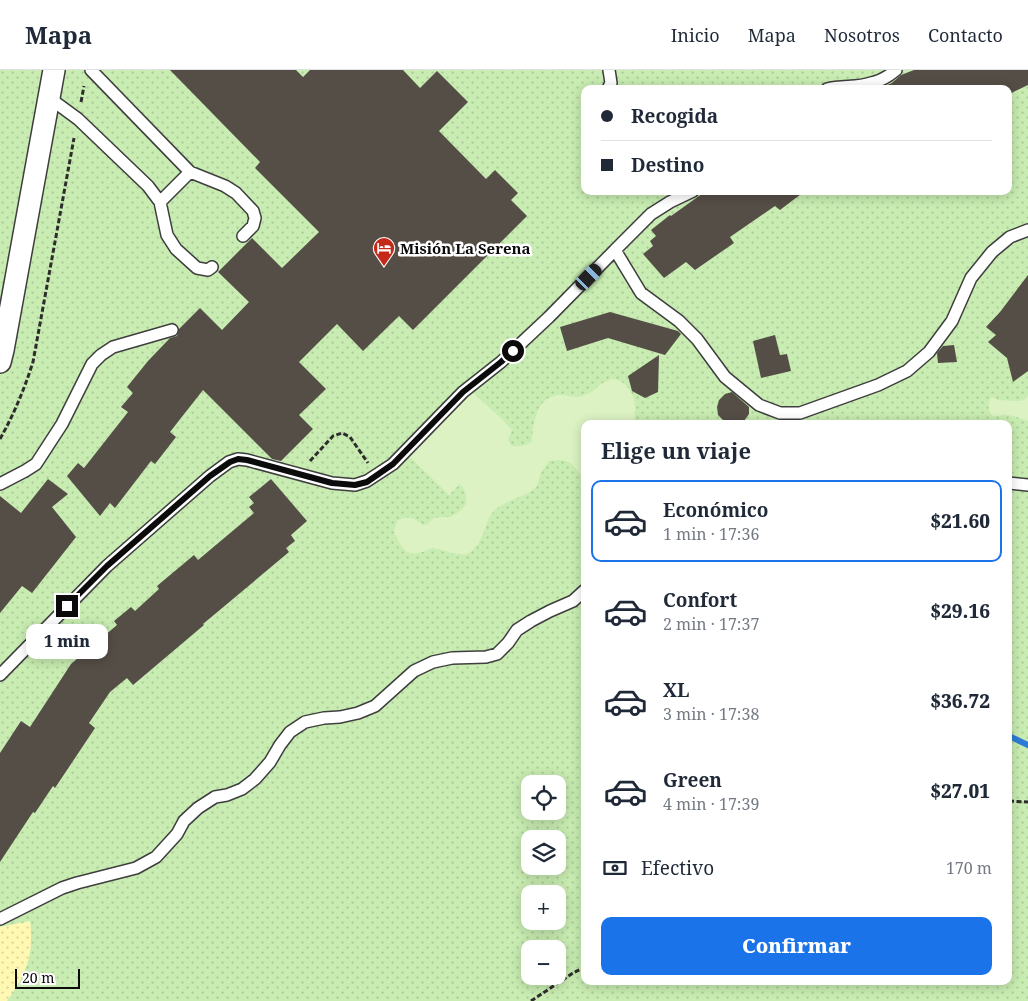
<!DOCTYPE html>
<html lang="es">
<meta charset="utf-8">
<style>
:root{--surface:#fff;--page:#f2f2f3;--text:#1f2937;--muted:#747a83;--line:#e0e1e3;--accent:#1a73e8}
body{margin:0;font-family:"Noto Serif",serif;background:var(--page);color:var(--text);height:100vh;display:flex;flex-direction:column;font-size:19px;white-space:nowrap}
*{box-sizing:border-box;margin:0}
p{font-size:16px;color:var(--muted)}
.icon{flex:none;width:28px;height:28px;fill:none;stroke:currentColor;stroke-width:2;stroke-linecap:round;stroke-linejoin:round}
.map{position:relative;flex:1;overflow:hidden}
.details{position:absolute;left:581px;top:350px;width:431px;height:565px;display:flex;flex-direction:column;background:var(--surface);border-radius:10px;box-shadow:0 2px 12px #0003}
.details>*{flex:none}
.banner{position:absolute;left:581px;top:15px;width:431px;height:110px;border-radius:10px;box-shadow:0 2px 12px #0003;display:grid;align-content:center;height:110px;padding:0 20px;background:var(--surface)}
.tools{position:absolute;left:521px;top:705px;display:grid;gap:10px}
.tools a{display:grid;place-items:center;width:45px;height:45px;border-radius:10px;background:var(--surface);box-shadow:0 2px 12px #0003;font-size:25px}
.scale{position:absolute;left:15px;bottom:12px;width:65px;box-sizing:border-box;padding-left:5px;border:2px solid #0b0b0b;border-top:0;font-size:14px;line-height:18px;white-space:nowrap;color:#0b0b0b;-webkit-text-stroke:4px #fff;paint-order:stroke}
.end{position:absolute;width:22px;height:22px;margin:-11px;border:6px solid #0b0b0b;background:#fff;box-shadow:0 0 0 2px #fff}
.from{border-radius:50%}
.bubble{position:absolute;height:35px;border-radius:10px;background:var(--surface);box-shadow:0 2px 12px #0003;font-size:16px;font-weight:800;line-height:35px;text-align:center}
.car{position:absolute;width:15px;height:30px;margin:-15px -8px;border-radius:6px;box-shadow:0 0 4px 1px #0007;background:linear-gradient(#222 24%,#8ab4d8 0 40%,#222 0 76%,#8ab4d8 0 86%,#222 0)}
.banner b{display:flex;align-items:center;gap:18px;height:48px;font-size:19px}
.banner b+b{border-top:1px solid var(--line)}
.banner i{width:12px;height:12px;background:var(--text)}
ul{padding:0;list-style:none}
li{display:flex;align-items:center;gap:15px;height:82px;margin:0 10px 8px;padding:0 10px;border:2px solid transparent;border-radius:10px}
li div{flex:1}
li b{display:block;font-size:19px}
li em{font-style:normal;font-weight:800}
li.current{border-color:var(--accent)}
li>.icon{width:45px;height:45px;stroke-width:1.5}
h2{padding:0 20px;font-size:22px;line-height:60px}
.pay{display:flex;align-items:center;gap:12px;height:55px;padding:0 20px;font-size:19px}
.pay p{margin-inline-start:auto}
.primary-button{display:flex;gap:10px;margin-top:auto;padding:10px 20px}
.primary-button a{flex:1;height:58px;border-radius:10px;background:var(--accent);color:#fff;font-size:20px;font-weight:800;line-height:58px;text-align:center}
header{display:flex;align-items:center;gap:30px;box-sizing:border-box;height:70px;padding:0 25px;background:var(--surface);border-bottom:1px solid var(--line)}
header strong{font-size:24px}
nav{display:flex;gap:28px;margin-inline-start:auto;font-size:18px}
.map>svg:first-child{display:block}
.green{fill:url(#green-dots);fill-rule:evenodd}
.sand{fill:url(#sand-dots)}
.pitch{fill:#dcf2c3}
.lines{fill:none;stroke-linecap:round;stroke-linejoin:round}
.stream{stroke:#2c7cd7;stroke-width:6}
.building{fill:#554e47}
.service-casing{stroke:#3e3e3e;stroke-width:14}
.minor-casing{stroke:#3e3e3e;stroke-width:24}
.path{stroke:#2d2d2d;stroke-width:3;stroke-dasharray:5 2.5;stroke-linecap:butt}
.service{stroke:#fff;stroke-width:11}
.minor{stroke:#fff;stroke-width:21}
.route{stroke:#0b0b0b;stroke-width:6}
.labels{text-anchor:middle;dominant-baseline:central;stroke-width:5;stroke-linejoin:round;paint-order:stroke}
.poi-label{font-size:15px;font-weight:bold;fill:#0b0b0b;stroke:#fff;text-anchor:start}
</style>
<header>
<strong>Mapa</strong>
<nav><a>Inicio</a><a>Mapa</a><a>Nosotros</a><a>Contacto</a></nav>
</header>
<div class="map">
<svg width="1028" height="931" viewBox="0 0 1028 931">
<defs>
<pattern id="green-dots" width="8" height="8" patternUnits="userSpaceOnUse" patternTransform="scale(1.25)"><rect width="8" height="8" fill="#c8ecb1"/><path d="M2 2h.1M6 6h.1" fill="none" stroke="#aac997" stroke-width="1.8" stroke-linecap="round"/></pattern>
<pattern id="sand-dots" width="8" height="8" patternUnits="userSpaceOnUse" patternTransform="scale(1.25)"><rect width="8" height="8" fill="#fff8b2"/><path d="M2 2h.1M6 6h.1" fill="none" stroke="#d9d398" stroke-width="1.8" stroke-linecap="round"/></pattern>
</defs>
<rect width="100%" height="100%" fill="#fffeea"/>
<!-- green -->
<path class="green" d="M0 0H1028V931H0ZM585 19H1009V121H585ZM585 354H1009V911H585ZM530 714H558V741H530ZM530 769H558V796H530ZM530 824H558V851H530ZM530 879H558V906H530Z"/>
<!-- sand -->
<path class="sand" d="M30 851C31 858 31 865 31 872 31 893 19 914 7 931H0V857Z"/>
<!-- pitch -->
<path class="pitch" d="M612 309C626 310 635 324 635 338 635 343 634 348 635 354H585V408C568 394 575 388 549 391 547 394 544 398 542 401 539 406 539 414 535 418 526 427 505 430 494 441 483 453 485 473 469 483 461 488 442 479 432 478 409 489 404 484 394 462L397 451C407 445 414 447 423 455L428 454C437 442 443 451 454 445 459 443 463 438 466 434 467 425 465 420 460 414L449 425 409 386 471 321 502 349 512 360 508 370 512 376C520 377 526 376 532 371 533 352 537 323 563 325 570 326 574 328 582 326 590 324 595 319 601 314 604 312 608 311 612 309Z
M1028 325V351C1021 349 1014 345 1007 345 1000 344 1006 345 999 346 987 348 988 335 990 328L993 327 997 330 1021 331 1025 329Z"/>
<g class="lines">
<!-- stream -->
<path class="stream" d="M1009 666 1028 675"/>
</g>
<!-- building -->
<path class="building" d="M170 0H296L303 7 310 0H403L420 18 437 1 468 32 439 61 486 109 495 100 518 123 511 130 527 146 413 260 399 246 363 281 337 254 299 292 326 319 299 345 313 359 281 391 272 389 203 320 170 362 176 367 155 394 151 391 115 438 110 433 100 446 67 406 78 393 84 398 128 342 121 337 133 323 127 317 148 291 170 268 177 266 179 259 200 238 222 260 249 232 218 202 252 168 282 198 319 162 255 98 260 92Z
M914 0H1028V15L1009 24V19H878L892 13 901 5Z
M706 121H805L780 140 775 136 730 167 734 173 695 200 686 192 664 208 643 184 653 176 650 171 656 166 651 160 670 145 671 146Z
M1028 205V301L1013 312 1007 288 988 272 996 265 986 257 1000 242Z
M610 242 678 261 681 264 665 285 608 268 567 281 560 257Z
M775 265 780 285 787 284 791 301 761 308 753 271Z
M954 275 957 292 938 293 937 283 943 276Z
M659 285 658 322 645 328 632 321 628 306Z
M732 322 749 337V344L744 351 736 353 725 352 718 345 717 337 719 330 725 324Z
M48 409 68 424 52 437 76 467 32 523 22 516 0 543V426L21 443Z
M271 409 307 451 291 465 295 471 286 478 289 482 203 554 204 555 133 615 127 608 110 622 89 653 95 658 55 718 53 716 35 743 33 742 0 792V683L21 651 30 657 71 594 117 555 114 551 131 537 135 541 159 519 157 516 194 485 198 490 254 443 249 437 254 433 249 427Z"/>
<g class="lines">
<!-- service casing -->
<g class="service-casing">
<path id="service" d="M91 0 190 102 225 116 236 123 253 141 255 148 253 156 243 166
M608 19 611 13 609 0
M827 19C842 15 857 18 871 13 881 11 889 6 896 0
M48 27 78 49 148 116 160 132 167 165 176 179 197 198 208 200 212 197
M160 132 190 102
M615 180 651 144 670 132 693 121
M1009 413 1028 415
M0 414 25 401 36 394 62 354 92 294 101 285 113 277 172 260
M0 605 107 496 210 406 229 392 238 389 247 390 332 413 355 415 367 411 393 394 463 322 501 292 549 247 615 180 641 223 679 251 697 269 725 307 759 335 780 343H800L878 315 907 301 929 282 952 251 971 208 992 182 1010 167 1028 160
M0 849 62 818 77 813 136 798 156 787 177 764 184 751 198 738 215 727 227 725 242 719 255 709 270 692 280 675 290 662 305 652 324 648 340 647 358 643 375 636 414 601 433 592 452 588 486 587 497 584 508 573 517 560 531 551 550 541 573 531 585 520"/>
</g>
<!-- minor casing -->
<g class="minor-casing">
<path id="minor" d="M0 292 3 280 54 0"/>
</g>
<!-- path -->
<path class="path" d="M81 32 84 16
M0 369C14 344 24 320 33 292L74 68
M310 391 333 366 342 363 350 367 368 393
M1009 731 1028 732
M531 931 573 903 585 897"/>
<!-- service -->
<use href="#service" class="service"/>
<!-- minor -->
<use href="#minor" class="minor"/>
</g>
<g class="lines">
<!-- route -->
<path class="route" d="M67 536 107 496 210 406 230 392 238 389 247 390 332 413 355 415 367 412 393 394 463 322 501 292 513 281"/>
</g>
<!-- icons -->
<defs>
<g id="hotel-pin" transform="scale(1.125)"><path d="M0 17L-7.5 6A9.5 9.5 0 1 1 7.5 6Z" fill="#c5291a" stroke="#fff"/><path d="M-6-4.5h1.5V1H6V5H4.5V3h-9V5H-6ZM-4 0a1.8 1.8 0 1 1 3.6 0ZM.5 0V-2.5h3Q6-2.5 6 0Z" fill="#fff"/></g>
</defs>
<g fill-rule="evenodd">
<use href="#hotel-pin" x="384" y="178"/>
</g>
<g class="labels">
<!-- poi labels -->
<g class="poi-label">
<text x="400" y="178">Misión La Serena</text>
</g>
</g>
</svg>
<div class="tools">
<a><svg class="icon" aria-label="locate" viewBox="0 0 24 24"><circle cx="12" cy="12" r="6"/><path d="M12 2v4M12 18v4M2 12h4M18 12h4"/></svg></a>
<a><svg class="icon" aria-label="layers" viewBox="0 0 24 24"><path d="M12 4l9 5-9 5-9-5zM3 14l9 5 9-5"/></svg></a>
<a>+</a>
<a>−</a>
</div>
<div class="scale">20 m</div>
<i class="end from" style="left:513px;top:281px"></i>
<i class="end" style="left:67px;top:536px"></i>
<div class="bubble" style="left:26px;top:554px;width:82px">1 min</div>
<i class="car" style="left:589px;top:207px;rotate:44deg"></i>
<div class="banner">
<b><i class="from"></i>Recogida</b>
<b><i></i>Destino</b>
</div>
<section class="details">
<h2>Elige un viaje</h2>
<ul>
<li class="current"><svg class="icon" aria-label="car" viewBox="0 0 24 24"><path d="M5 17H2v-5l4-1 3-4h7l3 4 3 1v5h-3M9 17h6M6 11h13"/><circle cx="7" cy="17" r="2"/><circle cx="17" cy="17" r="2"/></svg><div><b>Económico</b><p>1 min · 17:36</p></div><em>$21.60</em></li>
<li><svg class="icon" aria-label="car" viewBox="0 0 24 24"><path d="M5 17H2v-5l4-1 3-4h7l3 4 3 1v5h-3M9 17h6M6 11h13"/><circle cx="7" cy="17" r="2"/><circle cx="17" cy="17" r="2"/></svg><div><b>Confort</b><p>2 min · 17:37</p></div><em>$29.16</em></li>
<li><svg class="icon" aria-label="car" viewBox="0 0 24 24"><path d="M5 17H2v-5l4-1 3-4h7l3 4 3 1v5h-3M9 17h6M6 11h13"/><circle cx="7" cy="17" r="2"/><circle cx="17" cy="17" r="2"/></svg><div><b>XL</b><p>3 min · 17:38</p></div><em>$36.72</em></li>
<li><svg class="icon" aria-label="car" viewBox="0 0 24 24"><path d="M5 17H2v-5l4-1 3-4h7l3 4 3 1v5h-3M9 17h6M6 11h13"/><circle cx="7" cy="17" r="2"/><circle cx="17" cy="17" r="2"/></svg><div><b>Green</b><p>4 min · 17:39</p></div><em>$27.01</em></li>
</ul>
<div class="pay"><svg class="icon" aria-label="cash" viewBox="0 0 24 24"><path d="M3 7h18v10H3z"/><circle cx="12" cy="12" r="2"/></svg>Efectivo<p>170 m</p></div>
<div class="primary-button"><a>Confirmar</a></div>
</section>
</div>
